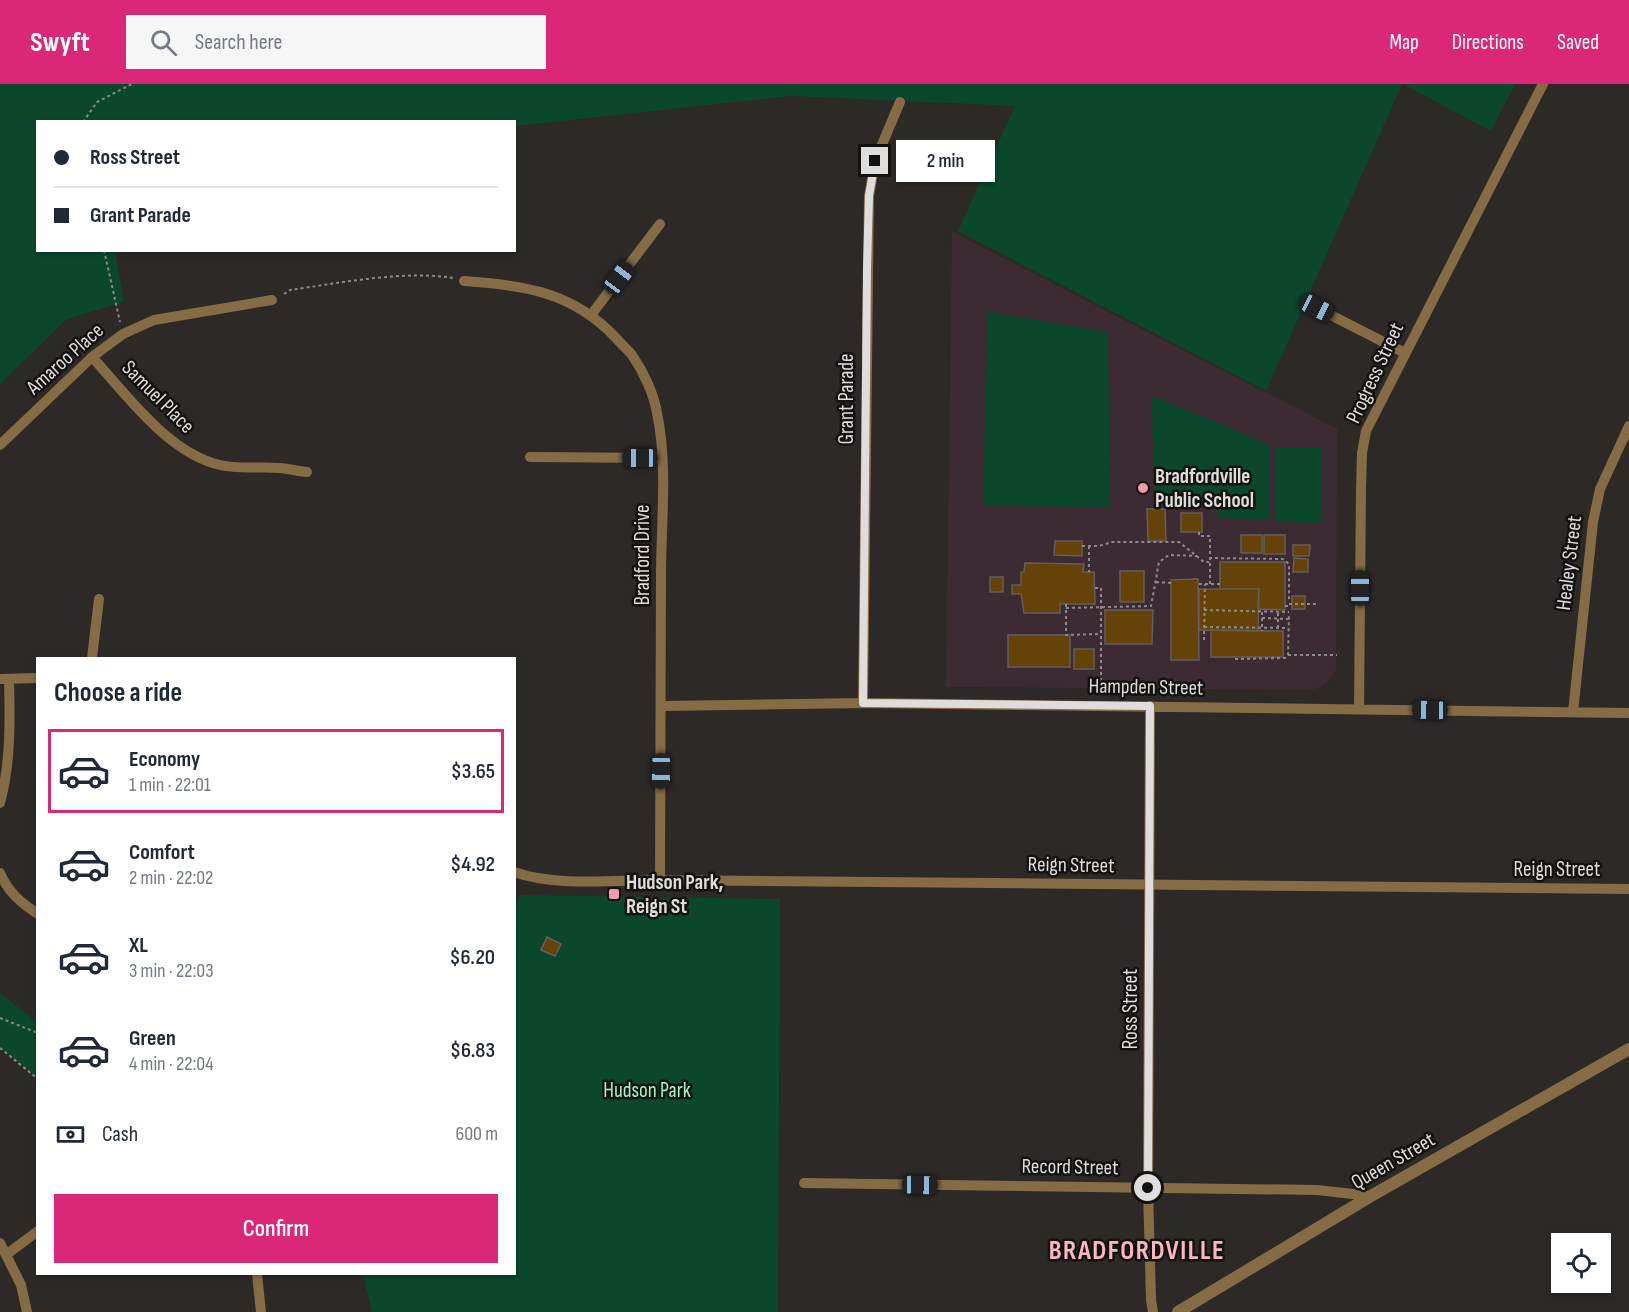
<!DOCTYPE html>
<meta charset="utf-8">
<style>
:root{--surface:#fff;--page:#f6f6f7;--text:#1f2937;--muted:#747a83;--line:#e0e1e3;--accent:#db2777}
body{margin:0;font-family:"Sofia Sans Condensed",sans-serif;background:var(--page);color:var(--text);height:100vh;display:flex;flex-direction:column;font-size:22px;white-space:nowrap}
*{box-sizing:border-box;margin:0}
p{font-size:20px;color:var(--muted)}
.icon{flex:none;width:33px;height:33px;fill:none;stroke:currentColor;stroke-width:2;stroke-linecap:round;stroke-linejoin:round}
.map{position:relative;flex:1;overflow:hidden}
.side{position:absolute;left:36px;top:573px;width:480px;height:618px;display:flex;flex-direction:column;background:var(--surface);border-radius:0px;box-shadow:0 2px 4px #0004}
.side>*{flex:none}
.top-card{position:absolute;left:36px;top:36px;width:480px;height:132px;border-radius:0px;box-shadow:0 2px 4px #0004;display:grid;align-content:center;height:132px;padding:0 18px;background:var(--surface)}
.buttons{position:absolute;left:1551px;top:1149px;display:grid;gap:12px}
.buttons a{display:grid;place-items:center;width:60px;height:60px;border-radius:0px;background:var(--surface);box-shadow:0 2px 4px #0004;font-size:30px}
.end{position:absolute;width:27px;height:27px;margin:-14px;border:8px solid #dfdddc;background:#111;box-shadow:0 0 0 3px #111}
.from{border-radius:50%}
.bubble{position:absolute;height:42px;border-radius:0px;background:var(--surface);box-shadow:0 2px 4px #0004;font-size:20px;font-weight:600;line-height:42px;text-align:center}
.car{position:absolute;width:18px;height:36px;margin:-18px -9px;border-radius:8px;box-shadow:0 0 4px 2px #0007;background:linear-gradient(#222 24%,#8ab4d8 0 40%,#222 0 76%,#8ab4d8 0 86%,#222 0)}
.top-card b{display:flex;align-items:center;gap:21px;height:57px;font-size:22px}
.top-card b+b{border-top:2px solid var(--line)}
.top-card i{width:15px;height:15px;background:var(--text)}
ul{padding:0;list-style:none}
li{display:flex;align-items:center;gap:18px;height:84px;margin:0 12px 9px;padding:0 6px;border:3px solid transparent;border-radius:0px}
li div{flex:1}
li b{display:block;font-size:22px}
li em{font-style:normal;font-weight:600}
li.active{border-color:var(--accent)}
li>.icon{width:54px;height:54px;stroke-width:1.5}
h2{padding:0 18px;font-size:27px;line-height:72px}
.pay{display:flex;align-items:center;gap:15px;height:66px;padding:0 18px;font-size:22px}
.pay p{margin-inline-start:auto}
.action{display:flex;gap:12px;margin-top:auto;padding:12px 18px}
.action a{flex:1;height:69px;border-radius:0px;background:var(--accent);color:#fff;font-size:24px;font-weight:600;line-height:69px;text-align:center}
header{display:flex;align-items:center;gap:36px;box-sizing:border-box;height:84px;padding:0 30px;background:var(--accent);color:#fff}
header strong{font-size:28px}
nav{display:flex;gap:33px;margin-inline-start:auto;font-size:21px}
.search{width:420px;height:54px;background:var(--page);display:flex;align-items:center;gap:15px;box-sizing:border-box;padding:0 21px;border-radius:0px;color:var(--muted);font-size:22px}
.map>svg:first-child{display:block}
.education{fill:#3d2b34}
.green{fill:#0a472c}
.building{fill:#644208;stroke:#625f5c;stroke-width:1.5}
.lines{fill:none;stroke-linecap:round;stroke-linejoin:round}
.path{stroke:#8d8a89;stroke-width:2;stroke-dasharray:3 3;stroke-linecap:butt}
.minor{stroke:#856c45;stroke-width:10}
.tertiary{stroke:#856c45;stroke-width:12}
.route{stroke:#dfdddc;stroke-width:8}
.poi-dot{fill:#f39aab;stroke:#141211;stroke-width:2}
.labels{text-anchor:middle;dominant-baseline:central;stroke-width:5;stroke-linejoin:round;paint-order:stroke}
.street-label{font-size:21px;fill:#dfdddc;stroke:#141211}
.poi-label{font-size:21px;font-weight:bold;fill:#dfdddc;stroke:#141211;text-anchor:start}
.park-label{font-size:21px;fill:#9df8c5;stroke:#141211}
.district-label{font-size:27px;font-weight:bold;letter-spacing:1.5px;fill:#fab6c1;stroke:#141211}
</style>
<header>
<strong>Swyft</strong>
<div class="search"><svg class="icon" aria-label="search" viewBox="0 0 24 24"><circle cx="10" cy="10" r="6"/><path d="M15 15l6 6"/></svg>Search here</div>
<nav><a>Map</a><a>Directions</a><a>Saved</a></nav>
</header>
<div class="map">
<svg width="1629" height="1228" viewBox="0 0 1629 1228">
<rect width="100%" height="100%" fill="#2c2927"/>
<!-- education -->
<path class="education" d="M952 148 1337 345 1336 586 1326 599 1318 604 1309 606 946 603Z"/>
<!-- green -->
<path class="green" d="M0 0H1402L1266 307 958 147 1015 22 791 12 515 42 514 38H38V166L115 167 124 218 67 235 0 300Z
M1403 0H1515L1491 47Z
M988 228 1108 248 1110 423 983 422Z
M1151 311 1269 361V436L1218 434V418L1155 415Z
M1276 363H1321V439L1276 438Z
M520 811 780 815 778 1228H372L363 1190H514V822Z
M0 909 37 938V995L0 963Z"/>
<!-- building -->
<path class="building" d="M1147 425H1165L1166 457H1148Z
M1181 429H1202V448H1181Z
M1241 451H1262V469H1241Z
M1264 451H1285V470H1264Z
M1055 457H1082V472L1054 471Z
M1293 461H1310L1309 472H1293Z
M1294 474 1308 475V488H1293Z
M1220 478H1285V526L1258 525 1259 505H1220Z
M1025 479 1084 480 1083 488H1094L1095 520H1060V529H1024L1021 510H1012V501H1021V488H1024Z
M1120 487H1144V518H1120Z
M990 493H1003V508H990Z
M1198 495 1199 576H1171V496Z
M1199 505H1259L1258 547 1199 546Z
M1292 512H1305V525H1292Z
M1105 526H1153L1152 560H1105Z
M1211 546 1283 547V573H1211Z
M1008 551H1070V583H1008Z
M1074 565H1094V585H1074Z
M547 853 561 860 555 872 541 866Z"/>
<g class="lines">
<!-- path -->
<path class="path" d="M83 38 97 18 132 0
M104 166 120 238
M284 210 290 206C339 199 405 186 453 194
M1199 448V452H1210V500
M1082 462H1099L1112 458H1179L1204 478H1209
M1089 462V488
M1209 474 1283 475 1289 480V515
M1156 498 1171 499
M1199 500H1220
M1095 504H1101V604
M1066 520V551L1101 550
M1289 520H1319
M1285 522H1289
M1066 524 1151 522 1159 478 1169 471 1197 472
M1204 526 1289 528
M1262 528V547
M1262 534 1289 535
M1204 543 1288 544
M1278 544V526
M1204 556 1205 500
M1288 571H1337
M1235 575 1285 574 1288 571 1289 530
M0 934 38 949
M37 938 38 936
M0 964 38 995"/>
<!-- minor -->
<path class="minor" d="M464 197C524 201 573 208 616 254 621 260 627 265 632 271 643 287 654 310 657 329 668 380 661 439 661 492 661 593 661 694 660 796
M1317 224 1405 269
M591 231 660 140
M92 273C127 311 168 369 220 381 241 386 259 382 280 384 289 385 298 387 307 388
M0 361 92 273 123 250 154 236 272 216
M530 373 662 374
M92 574 99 515
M0 595 38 594
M863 619 869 112 875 77 900 18
M662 622 863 619 1629 629
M1150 622 1148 1104 1151 1216 1153 1228
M1359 625 1361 404 1362 369 1366 347 1543 0
M1573 628 1593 438 1600 405 1629 342
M0 719C11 678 10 636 9 595
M514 788C556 803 615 796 660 796L1629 805
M0 789C8 808 21 819 38 830
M804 1099 1317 1106 1371 1112
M0 1159 21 1201 27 1228
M7 1170 38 1147
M257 1190 261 1228"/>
<!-- tertiary -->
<path class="tertiary" d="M1178 1228 1371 1112 1629 965"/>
</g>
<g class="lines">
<!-- route -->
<path class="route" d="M875 77 869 112 867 184 863 619 1150 622 1148 1104"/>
</g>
<!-- markers -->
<g class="poi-dot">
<circle cx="1143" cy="404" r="6"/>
<rect x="608" y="804" width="12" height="12" rx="3"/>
</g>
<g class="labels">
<!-- street labels -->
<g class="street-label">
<text transform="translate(65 275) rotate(-42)">Amaroo Place</text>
<text transform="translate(1375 289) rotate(-65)">Progress Street</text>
<text transform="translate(158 313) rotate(45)">Samuel Place</text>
<text transform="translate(846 315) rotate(-90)">Grant Parade</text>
<text transform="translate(642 471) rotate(-90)">Bradford Drive</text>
<text transform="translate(1569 479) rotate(-83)">Healey Street</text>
<text transform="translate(1146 603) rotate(1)">Hampden Street</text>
<text transform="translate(1071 781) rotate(1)">Reign Street</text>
<text x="1557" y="785">Reign Street</text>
<text transform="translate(1130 925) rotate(-90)">Ross Street</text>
<text transform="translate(1393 1077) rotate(-30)">Queen Street</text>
<text transform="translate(1070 1083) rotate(1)">Record Street</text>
</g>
<!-- poi labels -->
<g class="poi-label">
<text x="1155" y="392">Bradfordville<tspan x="1155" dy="24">Public School</tspan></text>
<text x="626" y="798">Hudson Park,<tspan x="626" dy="24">Reign St</tspan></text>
</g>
<!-- park labels -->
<g class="park-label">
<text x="647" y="1006">Hudson Park</text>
</g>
<!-- district labels -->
<g class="district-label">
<text x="1137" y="1167">BRADFORDVILLE</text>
</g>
</g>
</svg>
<div class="buttons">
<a><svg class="icon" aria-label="locate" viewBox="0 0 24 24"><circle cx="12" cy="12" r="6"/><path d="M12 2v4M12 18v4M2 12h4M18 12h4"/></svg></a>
</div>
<i class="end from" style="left:1148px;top:1104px"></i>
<i class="end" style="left:875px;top:77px"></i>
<div class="bubble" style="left:896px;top:56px;width:99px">2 min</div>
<i class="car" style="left:619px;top:194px;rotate:37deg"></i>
<i class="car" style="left:1317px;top:224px;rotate:117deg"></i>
<i class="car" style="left:640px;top:374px;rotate:270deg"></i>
<i class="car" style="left:1360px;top:504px;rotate:0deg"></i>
<i class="car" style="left:1430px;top:626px;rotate:271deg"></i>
<i class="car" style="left:661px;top:687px;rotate:181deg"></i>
<i class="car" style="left:920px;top:1101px;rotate:91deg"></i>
<div class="top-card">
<b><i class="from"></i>Ross Street</b>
<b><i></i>Grant Parade</b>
</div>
<section class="side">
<h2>Choose a ride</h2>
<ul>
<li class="active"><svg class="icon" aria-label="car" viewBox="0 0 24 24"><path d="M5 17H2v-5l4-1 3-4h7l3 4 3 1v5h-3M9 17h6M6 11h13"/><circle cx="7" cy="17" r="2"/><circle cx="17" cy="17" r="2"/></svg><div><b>Economy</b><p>1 min · 22:01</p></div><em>$3.65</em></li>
<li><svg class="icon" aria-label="car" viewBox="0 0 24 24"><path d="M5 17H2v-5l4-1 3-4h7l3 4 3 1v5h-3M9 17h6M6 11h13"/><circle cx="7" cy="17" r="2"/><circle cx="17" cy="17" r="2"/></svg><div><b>Comfort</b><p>2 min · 22:02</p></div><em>$4.92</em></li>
<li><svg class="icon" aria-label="car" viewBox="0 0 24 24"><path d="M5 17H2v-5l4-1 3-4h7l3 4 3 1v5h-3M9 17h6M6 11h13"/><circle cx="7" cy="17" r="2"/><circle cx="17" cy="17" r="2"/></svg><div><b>XL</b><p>3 min · 22:03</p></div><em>$6.20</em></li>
<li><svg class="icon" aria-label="car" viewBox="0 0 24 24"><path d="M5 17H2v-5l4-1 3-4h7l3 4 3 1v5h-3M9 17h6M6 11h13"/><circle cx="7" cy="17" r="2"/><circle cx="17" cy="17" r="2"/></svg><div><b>Green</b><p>4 min · 22:04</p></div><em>$6.83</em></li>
</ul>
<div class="pay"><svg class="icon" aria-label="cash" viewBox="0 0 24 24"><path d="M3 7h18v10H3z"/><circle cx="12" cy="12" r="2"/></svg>Cash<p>600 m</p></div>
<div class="action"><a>Confirm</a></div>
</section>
</div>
